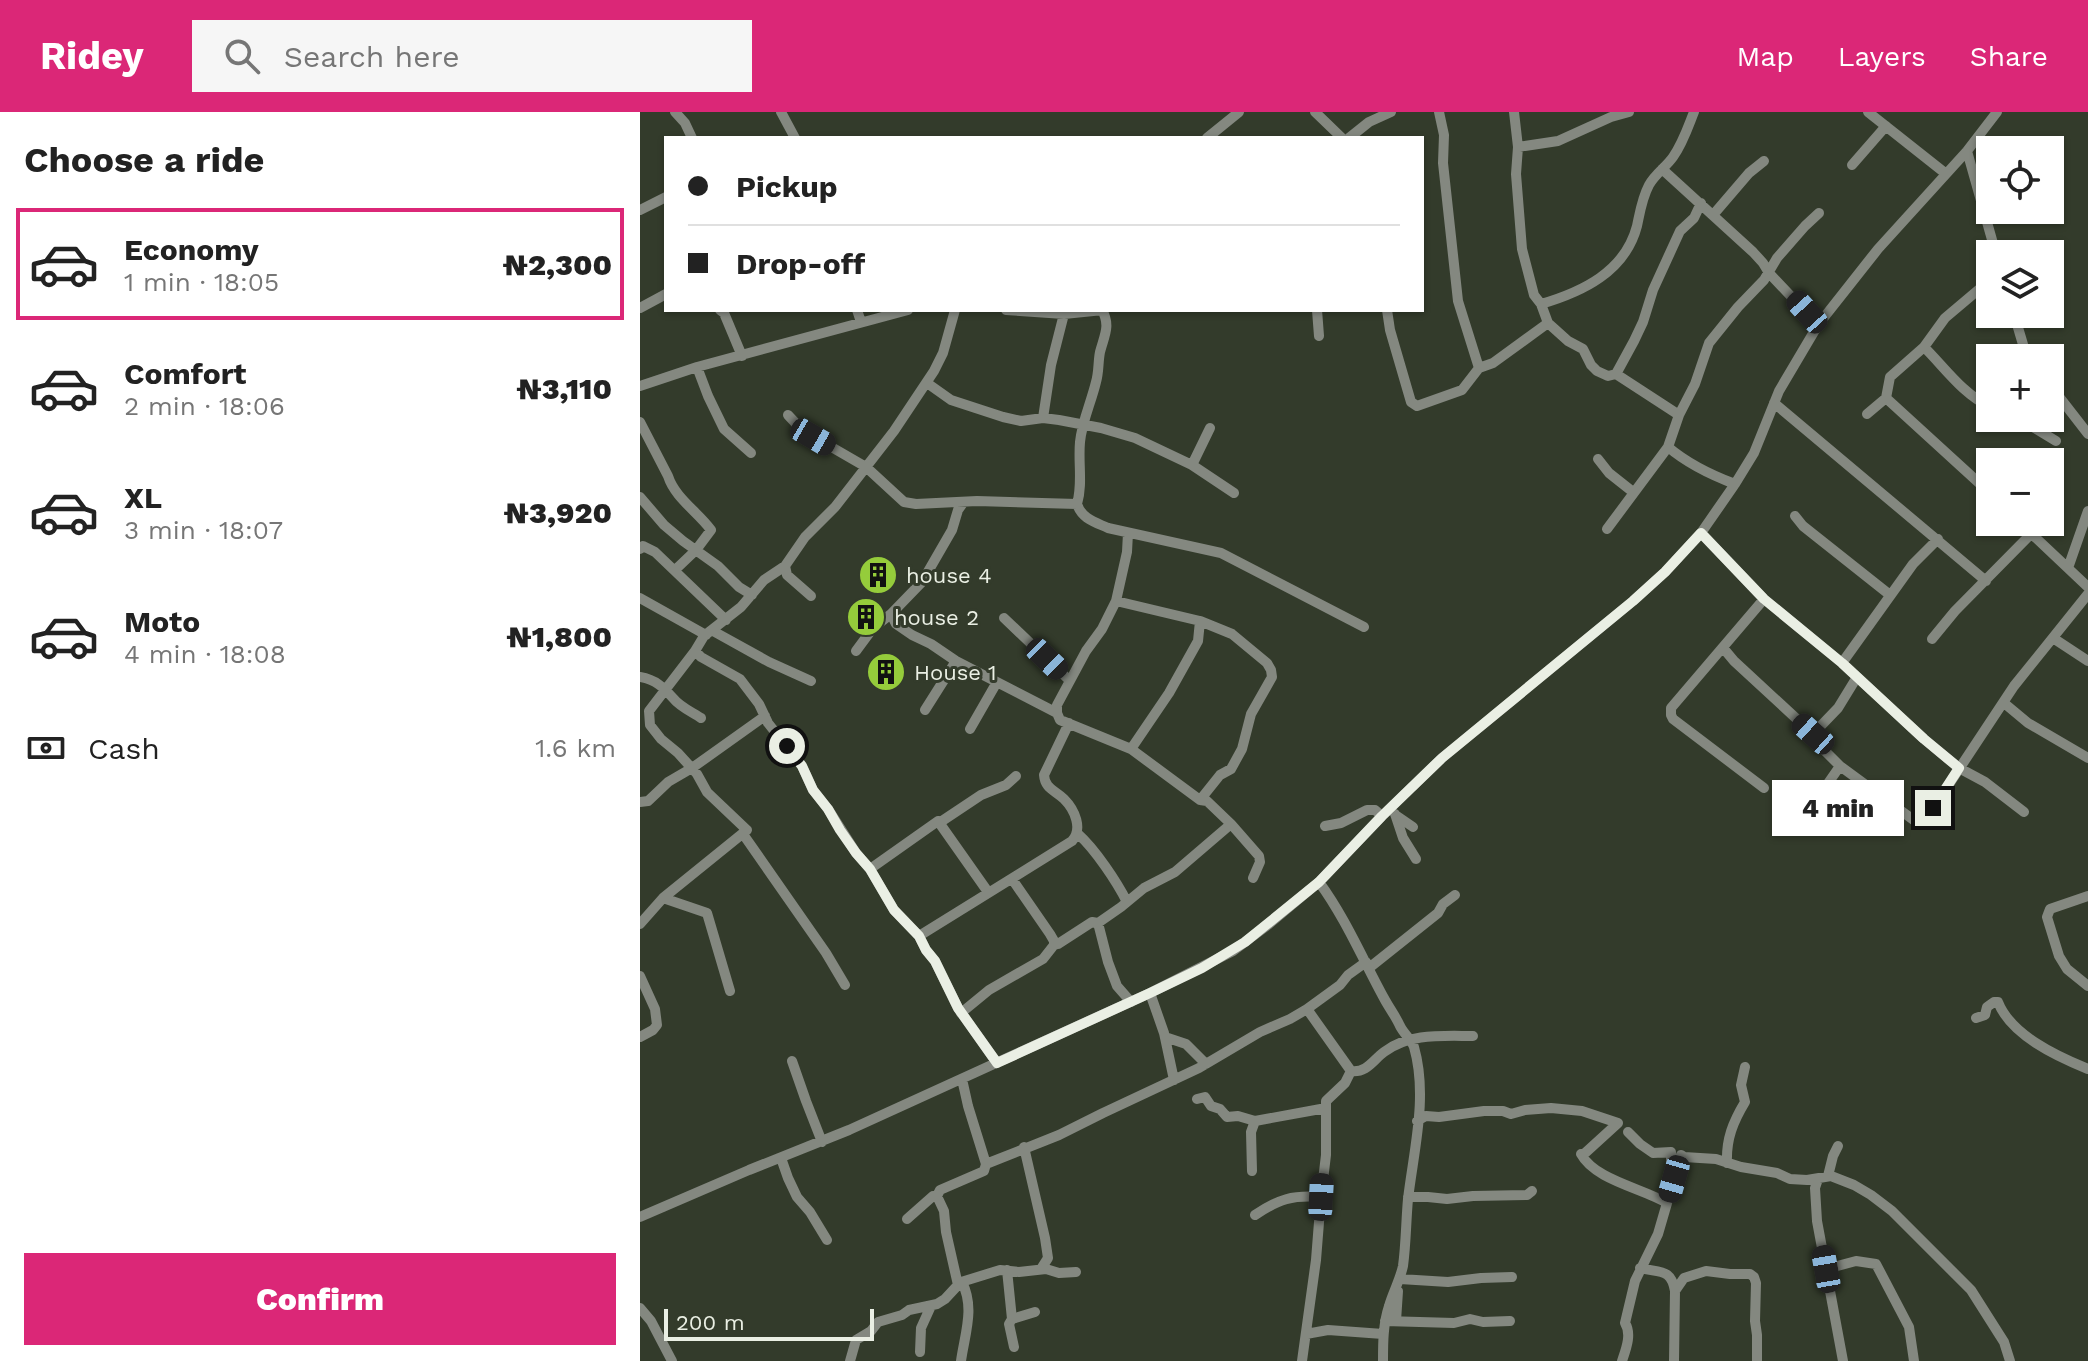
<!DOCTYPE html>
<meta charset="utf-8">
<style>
:root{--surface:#fff;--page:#f6f6f6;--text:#222;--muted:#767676;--line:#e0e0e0;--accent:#db2777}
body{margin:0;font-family:"Work Sans",sans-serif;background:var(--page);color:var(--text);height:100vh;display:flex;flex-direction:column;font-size:30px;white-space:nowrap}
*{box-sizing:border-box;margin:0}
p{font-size:26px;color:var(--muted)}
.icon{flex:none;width:44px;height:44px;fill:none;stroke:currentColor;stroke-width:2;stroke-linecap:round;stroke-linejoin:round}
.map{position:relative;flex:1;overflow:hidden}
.drawer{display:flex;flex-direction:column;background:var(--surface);width:640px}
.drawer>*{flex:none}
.hud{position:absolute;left:24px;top:24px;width:760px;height:176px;border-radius:0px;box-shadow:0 2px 6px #0004;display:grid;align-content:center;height:176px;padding:0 24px;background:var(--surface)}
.fabs{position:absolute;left:1336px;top:24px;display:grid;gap:16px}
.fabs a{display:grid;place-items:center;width:88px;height:88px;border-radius:0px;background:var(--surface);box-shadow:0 2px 6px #0004;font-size:40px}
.scale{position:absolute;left:24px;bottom:20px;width:210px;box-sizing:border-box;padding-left:8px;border:4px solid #eaefe4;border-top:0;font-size:22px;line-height:28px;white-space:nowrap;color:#eaefe4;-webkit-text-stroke:6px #333b2b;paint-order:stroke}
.end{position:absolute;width:36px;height:36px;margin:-18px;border:10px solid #eaefe4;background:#111;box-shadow:0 0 0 4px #111}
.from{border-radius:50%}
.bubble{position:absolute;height:56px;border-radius:0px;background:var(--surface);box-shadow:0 2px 6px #0004;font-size:26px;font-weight:800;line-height:56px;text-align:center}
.car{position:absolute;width:24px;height:48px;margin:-24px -12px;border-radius:10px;box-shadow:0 0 6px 2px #0007;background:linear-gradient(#222 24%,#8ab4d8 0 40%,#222 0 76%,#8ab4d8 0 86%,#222 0)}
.hud b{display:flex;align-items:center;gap:28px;height:76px;font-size:30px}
.hud b+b{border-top:2px solid var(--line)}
.hud i{width:20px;height:20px;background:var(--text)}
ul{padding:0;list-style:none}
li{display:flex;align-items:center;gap:24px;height:112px;margin:0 16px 12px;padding:0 8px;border:4px solid transparent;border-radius:0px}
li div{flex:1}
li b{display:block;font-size:30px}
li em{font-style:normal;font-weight:800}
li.current{border-color:var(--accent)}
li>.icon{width:72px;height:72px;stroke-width:1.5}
h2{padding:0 24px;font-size:36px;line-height:96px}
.pay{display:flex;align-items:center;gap:20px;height:88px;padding:0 24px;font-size:30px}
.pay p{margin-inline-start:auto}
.primary-button{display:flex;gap:16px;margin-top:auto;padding:16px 24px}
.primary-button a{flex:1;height:92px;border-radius:0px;background:var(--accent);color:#fff;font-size:32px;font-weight:800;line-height:92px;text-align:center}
header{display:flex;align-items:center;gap:48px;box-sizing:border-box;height:112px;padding:0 40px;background:var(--accent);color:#fff}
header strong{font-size:38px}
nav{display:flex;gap:44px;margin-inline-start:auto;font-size:28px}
.search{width:560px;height:72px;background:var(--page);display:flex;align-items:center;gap:20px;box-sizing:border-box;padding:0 28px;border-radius:0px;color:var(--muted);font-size:30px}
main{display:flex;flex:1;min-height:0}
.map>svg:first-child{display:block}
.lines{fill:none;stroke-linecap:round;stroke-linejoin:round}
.minor{stroke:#848880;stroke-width:10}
.route{stroke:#eaefe4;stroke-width:10}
.labels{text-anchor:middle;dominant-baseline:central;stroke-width:6;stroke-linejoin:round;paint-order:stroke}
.poi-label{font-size:22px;fill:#eaefe4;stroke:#333b2b;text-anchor:start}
</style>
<header>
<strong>Ridey</strong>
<div class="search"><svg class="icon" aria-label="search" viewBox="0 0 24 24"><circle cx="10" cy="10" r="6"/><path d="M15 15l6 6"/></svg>Search here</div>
<nav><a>Map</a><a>Layers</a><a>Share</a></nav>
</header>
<main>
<section class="drawer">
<h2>Choose a ride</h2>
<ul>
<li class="current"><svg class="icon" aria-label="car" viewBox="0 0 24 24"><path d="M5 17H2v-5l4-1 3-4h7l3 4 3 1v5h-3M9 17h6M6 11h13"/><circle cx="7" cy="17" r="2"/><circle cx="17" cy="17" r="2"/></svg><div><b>Economy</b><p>1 min · 18:05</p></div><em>₦2,300</em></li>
<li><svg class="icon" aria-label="car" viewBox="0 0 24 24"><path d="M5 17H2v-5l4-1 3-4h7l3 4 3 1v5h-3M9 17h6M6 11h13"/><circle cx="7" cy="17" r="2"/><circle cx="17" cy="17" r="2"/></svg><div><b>Comfort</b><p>2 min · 18:06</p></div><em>₦3,110</em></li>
<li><svg class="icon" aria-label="car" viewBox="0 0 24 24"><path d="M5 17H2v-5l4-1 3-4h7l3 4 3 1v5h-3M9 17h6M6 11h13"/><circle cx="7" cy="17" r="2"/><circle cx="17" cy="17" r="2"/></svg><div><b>XL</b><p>3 min · 18:07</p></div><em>₦3,920</em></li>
<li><svg class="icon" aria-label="car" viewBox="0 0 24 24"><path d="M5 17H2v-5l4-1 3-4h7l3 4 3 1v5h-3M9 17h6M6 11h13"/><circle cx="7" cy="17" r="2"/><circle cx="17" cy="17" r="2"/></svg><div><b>Moto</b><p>4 min · 18:08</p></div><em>₦1,800</em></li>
</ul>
<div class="pay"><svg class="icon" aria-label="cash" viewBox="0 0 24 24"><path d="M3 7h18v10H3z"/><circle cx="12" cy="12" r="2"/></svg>Cash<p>1.6 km</p></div>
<div class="primary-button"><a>Confirm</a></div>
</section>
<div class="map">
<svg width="1448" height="1249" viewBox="0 0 1448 1249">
<rect width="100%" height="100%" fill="#333b2b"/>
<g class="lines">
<!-- minor -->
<path class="minor" d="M35 0 45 11 52 26
M141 0 155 26
M675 0 702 26
M799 0 804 23 803 51 818 189 839 256
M874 0 878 35 876 62 882 137 894 183 901 192 908 211 928 229 943 237 951 253 957 259 968 264 976 262 1039 303
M1228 0 1305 61
M567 26 599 0
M709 26 729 10 751 0
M878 35 918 29 971 5 989 0
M1327 39 1356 142
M1212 53 1246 14
M1022 57 1113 140 1123 151 1129 161 1178 213
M0 98 26 85
M1073 103 1109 61 1124 49
M901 192C942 180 985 160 997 114 1000 100 1002 86 1009 73 1015 62 1026 55 1033 45 1043 31 1048 15 1054 0
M0 196 26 182
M80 198 84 201 102 244
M217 198 221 210
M366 198 424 202 463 198
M462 198C471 214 464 224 460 240 458 250 459 260 456 270 451 291 442 309 440 330 438 351 443 372 437 392 442 407 455 410 468 416L581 441 724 515
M677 198 679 224
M747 198 750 218 771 290 777 294 822 278 839 256 853 251 908 211
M1374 202 1387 246
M1284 235C1306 257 1322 281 1350 295
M57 255 68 284 84 317 111 341
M976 262 994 229 1003 210 1013 178 1040 119 1054 106 1061 91
M287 271 311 288 363 305 381 309 403 306 419 308 461 316 495 326 552 353 594 381
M1410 273 1448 322
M0 274 57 255 268 198
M1246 286 1350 381
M1134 291 1346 469
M1227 302 1246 286 1250 265 1284 235 1305 206 1350 168
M148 303 162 318 226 355 264 390 276 392 337 389 437 392
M403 306 411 253 424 202
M1373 306 1383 309 1416 329
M0 310 28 364C35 386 58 400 71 418L56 438 35 458
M1028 335C1048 352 1071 363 1095 372
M958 347 969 361 993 380
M552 353 570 316
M0 385 24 413 43 429 78 454 99 475 112 483
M1155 404 1163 414 1250 483
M1379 410 1448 475
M967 417 1028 335 1039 303 1055 272 1069 231 1098 195 1124 168 1137 146 1165 114 1179 101
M488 421 487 440 476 489 462 517 446 539 417 593V601L420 608 491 637 560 688 567 689 591 712 619 744 620 750 613 766
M1061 421 1124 487 1202 551 1284 627 1319 656 1345 670 1384 700
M0 437 3 434 15 440 86 508
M145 454 147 463 171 484
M1428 456 1448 399
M0 486 66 523
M476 489 560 509 592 522 627 551 631 558 632 565 611 602 602 637 591 657 580 663 560 688
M251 502 256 512 272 523 291 532 316 549 417 601
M364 506 429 568
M73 519 129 550 171 569
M1413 526 1448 549
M1292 527 1315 499 1391 422
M1084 537 1094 549 1173 622 1177 631 1200 654 1279 712 1284 710 1374 574 1448 482
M55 539 61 545 100 567 119 592 128 611 162 654 173 678 188 697 216 741 230 757 254 798 279 824 286 838 295 849 318 896 357 951
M216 539 233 516 251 502 282 470 312 418 318 398 323 391
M1202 551 1273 452 1298 427
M0 565C16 568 23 575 33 586 40 595 52 600 61 606
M1364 591 1388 611 1448 646
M285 598 316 549
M330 617 357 570
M1173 622 1198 596 1217 565
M491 637 529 581 558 529 560 509
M1124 676 1033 607 1031 603V596L1124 487
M0 690 8 689 28 670 52 656 125 604
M1175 690 1200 654
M755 702 763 726 776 747
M757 704 773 715
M299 711 341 683 366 673 376 664
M685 714 701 711 727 698H735L742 704
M103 722 186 841 205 873
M438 722C455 737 477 770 487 790
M230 757 298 709 348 780
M372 767 410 822 414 829V833L418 832 452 810 458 811 481 795 504 776 535 760 591 712
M679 770C706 807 723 848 745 888 750 897 756 905 760 914 764 922 771 927 774 935 788 984 774 1037 768 1087 766 1109 766 1132 763 1154 760 1168 753 1180 749 1194 743 1212 743 1231 743 1249
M1448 784 1410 797 1407 805 1419 844 1427 857 1448 874
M23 786 67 801 90 879
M458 811 468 850 477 874 491 890
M0 812 23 786 107 718 67 680 57 662 38 641 21 627 10 613 9 599 55 539 64 524 101 495 124 468 145 454 165 425 195 395 254 319 294 259 303 241 315 198
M279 824 432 729C443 717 435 698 424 687 415 678 405 677 404 663L429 611
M729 856 798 801 803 792 815 783
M0 864 15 897 17 913 13 918 0 925
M510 881 524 921 534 968
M321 901 349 878 403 847 414 833
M1336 906 1345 903 1347 895 1354 890H1358C1371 923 1416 944 1448 957
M525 925 546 932 566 952
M152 949 166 989 182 1030
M711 959 667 897 700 873 708 863 726 850
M711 959C727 961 733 948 744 940 769 921 802 924 833 924
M557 987 565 985 571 994 580 997 587 1005 598 1004 615 1009
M777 1009 786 1004 799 1005 844 999H863L871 1002 885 998 911 996 942 999 978 1011 944 1042H941C955 1068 1002 1076 1027 1091
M988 1020 1000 1032 1013 1041 1031 1040V1061
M384 1035 405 1126 408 1146 401 1157
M141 1046 148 1066 157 1085 170 1100 187 1128
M1087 1051C1086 1027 1093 1010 1105 990L1101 973 1105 955
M346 1052 419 1023 463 1001 559 956 620 920 650 907 667 897
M612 1059 611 1020 615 1009 686 996
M1188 1064 1193 1044 1198 1034
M1178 1067 1175 1076 1177 1109 1203 1249
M768 1085H788L807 1087 833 1084 887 1083 892 1079
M615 1103C639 1087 652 1083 681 1085L686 1043V989L705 971 711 959
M0 1105 109 1058 209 1018 510 881 593 839 629 812 679 770 742 704 802 646 993 489 1025 460 1061 421 1095 372 1114 341 1139 279 1178 213 1238 137 1327 39 1357 0
M267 1107 293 1084H297L300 1078 344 1059 346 1052 328 994 322 967
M1000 1156C1020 1161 1031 1156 1035 1179L1034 1249
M1186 1157 1216 1149 1236 1152 1269 1215 1274 1249
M367 1158 372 1207
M760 1167 808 1170 841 1166 872 1165
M318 1171 360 1158 379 1160 406 1157 419 1161 436 1160
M1035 1179 1044 1166 1066 1159 1090 1162H1110L1114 1165 1116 1171 1115 1209 1117 1223V1249
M0 1196 11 1209 32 1249
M745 1209 814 1211 830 1207 843 1210 870 1209
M756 1209 758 1179
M666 1222 688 1218 743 1222
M374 1235 369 1212 372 1207 395 1200
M280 1240 281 1216 291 1194
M210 1249 216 1228 231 1219 238 1210 262 1203 269 1198 297 1192 305 1187 318 1173 306 1120 304 1099 297 1084
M321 1249C325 1221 335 1196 322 1170
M662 1249 676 1148 681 1085
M982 1249C986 1237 992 1222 985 1211L995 1169 1018 1122 1041 1043 1044 1045 1076 1047 1101 1055 1137 1061 1150 1067 1167 1068 1191 1064 1214 1073 1231 1083 1252 1099 1331 1178 1364 1230 1370 1249"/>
</g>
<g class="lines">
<!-- route -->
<path class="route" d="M147 634 162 654 173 678 188 697 200 718 216 741 230 757 254 798 279 824 286 838 295 849 318 896 357 951 510 881 562 856 605 830 679 770 742 704 802 646 993 489 1025 460 1061 421 1124 487 1202 551 1284 627 1319 656 1293 696"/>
</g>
<!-- icons -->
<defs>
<g id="building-disc" transform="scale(2)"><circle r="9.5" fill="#95cc3b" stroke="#333b2b"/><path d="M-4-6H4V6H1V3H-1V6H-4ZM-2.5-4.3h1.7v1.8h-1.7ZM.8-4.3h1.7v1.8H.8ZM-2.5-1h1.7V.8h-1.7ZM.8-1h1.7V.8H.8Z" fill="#111"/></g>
</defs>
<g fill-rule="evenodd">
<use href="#building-disc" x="238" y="463"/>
<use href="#building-disc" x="226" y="505"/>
<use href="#building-disc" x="246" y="560"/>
</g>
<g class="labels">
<!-- poi labels -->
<g class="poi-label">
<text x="266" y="463">house 4</text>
<text x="254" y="505">house 2</text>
<text x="274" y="560">House 1</text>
</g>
</g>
</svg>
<div class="fabs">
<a><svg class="icon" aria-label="locate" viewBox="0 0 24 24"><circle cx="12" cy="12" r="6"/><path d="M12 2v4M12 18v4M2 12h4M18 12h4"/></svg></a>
<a><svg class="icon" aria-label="layers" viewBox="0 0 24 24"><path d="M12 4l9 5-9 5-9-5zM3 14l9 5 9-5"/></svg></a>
<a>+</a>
<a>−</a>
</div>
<div class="scale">200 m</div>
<i class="end from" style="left:147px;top:634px"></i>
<i class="end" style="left:1293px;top:696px"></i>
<div class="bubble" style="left:1132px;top:668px;width:132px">4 min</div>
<i class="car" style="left:1167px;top:200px;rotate:318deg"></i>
<i class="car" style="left:173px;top:325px;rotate:120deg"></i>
<i class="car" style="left:407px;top:547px;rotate:134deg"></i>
<i class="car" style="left:1173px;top:622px;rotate:312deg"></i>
<i class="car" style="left:1034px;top:1067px;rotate:196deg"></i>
<i class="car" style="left:681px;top:1085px;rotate:3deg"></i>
<i class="car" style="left:1186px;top:1157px;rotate:350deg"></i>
<div class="hud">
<b><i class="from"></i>Pickup</b>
<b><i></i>Drop-off</b>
</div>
</div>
</main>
